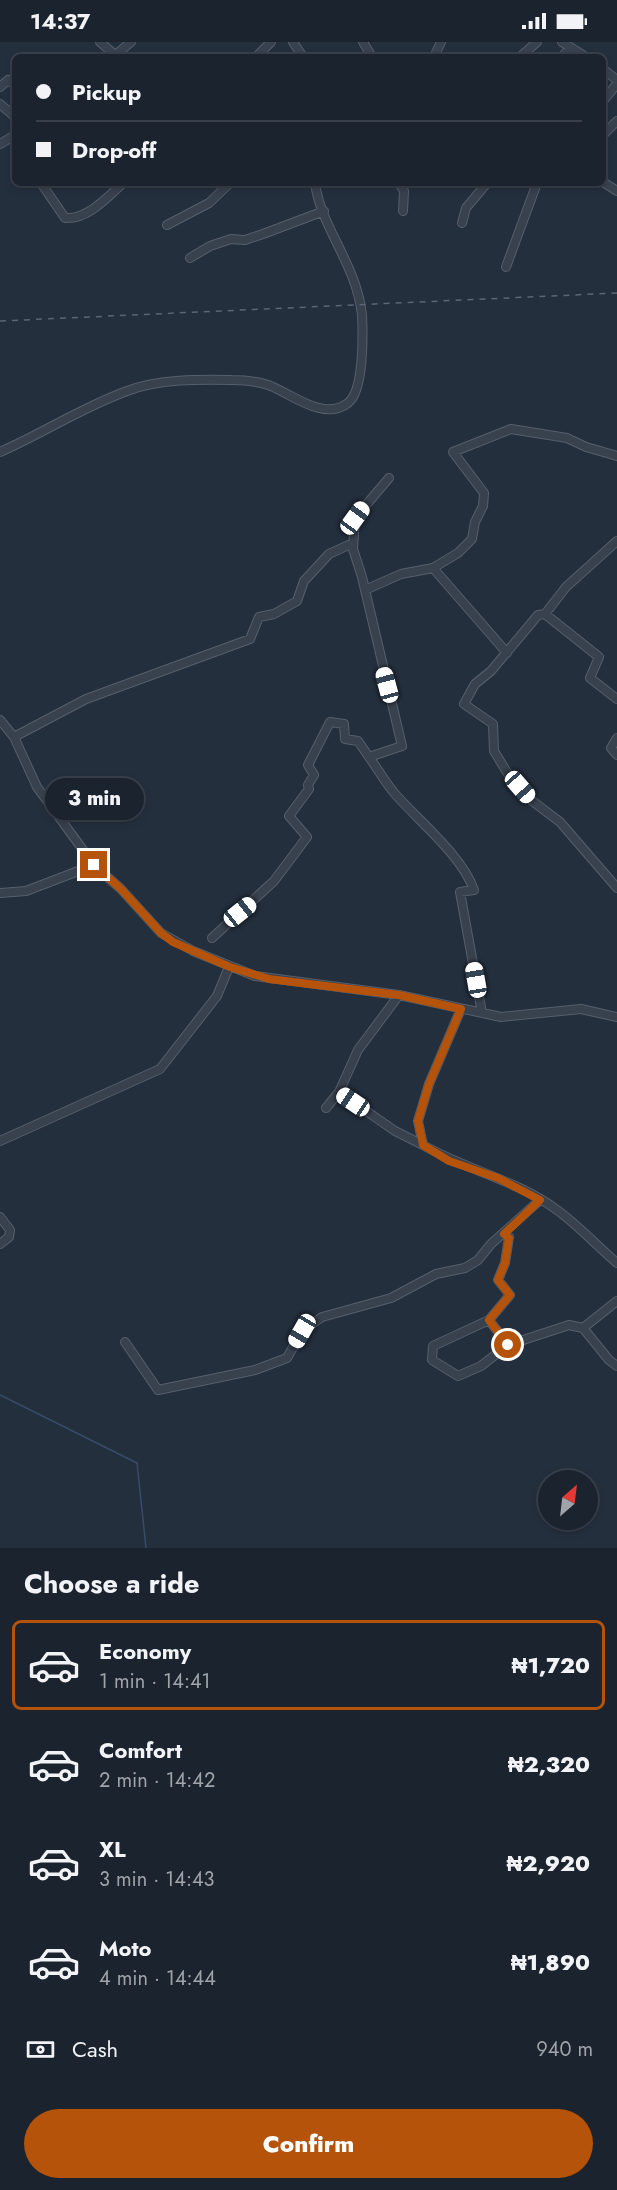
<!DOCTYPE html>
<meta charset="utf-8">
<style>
:root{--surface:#1b232e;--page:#282f3a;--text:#f1f3f6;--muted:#a0a4aa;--line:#39404a;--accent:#b45309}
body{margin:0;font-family:Jost,sans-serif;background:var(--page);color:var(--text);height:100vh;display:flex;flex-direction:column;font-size:22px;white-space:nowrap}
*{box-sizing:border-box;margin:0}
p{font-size:20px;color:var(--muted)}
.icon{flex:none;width:33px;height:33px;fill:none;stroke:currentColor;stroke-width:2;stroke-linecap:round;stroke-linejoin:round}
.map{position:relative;height:1506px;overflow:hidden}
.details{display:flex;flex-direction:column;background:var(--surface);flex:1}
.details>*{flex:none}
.hud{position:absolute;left:12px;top:12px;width:594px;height:132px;border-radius:9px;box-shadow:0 3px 9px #0003,0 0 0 2px var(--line);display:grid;align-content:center;height:132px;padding:0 24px;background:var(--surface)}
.needle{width:39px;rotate:28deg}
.buttons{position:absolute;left:538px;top:1428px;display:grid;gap:12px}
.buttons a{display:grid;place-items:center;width:60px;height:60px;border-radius:50%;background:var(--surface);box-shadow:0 3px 9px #0003,0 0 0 2px var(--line);font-size:30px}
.end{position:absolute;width:27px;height:27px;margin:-14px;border:8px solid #b45309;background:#fff;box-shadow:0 0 0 3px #fff}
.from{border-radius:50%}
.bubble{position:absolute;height:42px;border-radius:21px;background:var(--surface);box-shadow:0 3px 9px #0003,0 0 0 2px var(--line);font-size:20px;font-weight:800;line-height:42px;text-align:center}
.car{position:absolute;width:18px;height:36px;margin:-18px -9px;border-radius:8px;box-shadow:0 0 4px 2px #0007;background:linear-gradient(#fff 24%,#345 0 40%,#fff 0 76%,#345 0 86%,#fff 0)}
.hud b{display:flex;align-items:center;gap:21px;height:57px;font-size:22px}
.hud b+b{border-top:2px solid var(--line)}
.hud i{width:15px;height:15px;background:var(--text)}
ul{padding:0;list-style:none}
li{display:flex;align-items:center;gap:18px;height:90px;margin:0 12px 9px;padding:0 12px;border:3px solid transparent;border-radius:9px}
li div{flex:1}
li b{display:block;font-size:22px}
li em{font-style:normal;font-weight:800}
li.on{border-color:var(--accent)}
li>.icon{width:54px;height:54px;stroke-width:1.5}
h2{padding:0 24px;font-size:27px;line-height:72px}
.pay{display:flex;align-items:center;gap:15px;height:66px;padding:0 24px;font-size:22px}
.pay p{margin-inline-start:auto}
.cta{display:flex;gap:12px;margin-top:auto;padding:12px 24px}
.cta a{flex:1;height:69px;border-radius:36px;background:var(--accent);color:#fff;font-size:24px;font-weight:800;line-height:69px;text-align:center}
.status{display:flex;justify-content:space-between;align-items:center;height:42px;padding:0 30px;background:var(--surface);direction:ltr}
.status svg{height:16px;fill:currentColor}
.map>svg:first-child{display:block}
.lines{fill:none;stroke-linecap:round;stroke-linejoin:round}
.stream{stroke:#394c67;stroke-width:1.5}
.minor-casing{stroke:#565f6c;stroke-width:10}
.minor{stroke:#38414e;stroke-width:8}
.rail{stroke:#5a6575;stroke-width:1.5;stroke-dasharray:6 6;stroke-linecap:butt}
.route{stroke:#b45309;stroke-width:8}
</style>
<div class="status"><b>14:37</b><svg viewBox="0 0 49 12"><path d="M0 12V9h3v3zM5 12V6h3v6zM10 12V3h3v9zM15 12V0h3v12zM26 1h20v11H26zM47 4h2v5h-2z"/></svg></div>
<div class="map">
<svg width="617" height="1506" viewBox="0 0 617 1506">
<rect width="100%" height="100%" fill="#242f3e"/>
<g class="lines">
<!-- stream -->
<path class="stream" d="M0 1353 137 1421 146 1506"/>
<!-- minor casing -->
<g class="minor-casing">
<path id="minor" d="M100 0 115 13
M293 0 303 15
M363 0 372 15
M562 0 586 15
M113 15 131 0
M256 15 271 0
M434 15 441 0
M520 15 537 0
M562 15 570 5
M603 27 617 38
M0 45 8 38 15 43
M603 59 617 42
M0 62 15 75
M603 93 617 79
M0 102 15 93
M603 140 617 149
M41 141 65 176C87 178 108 155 123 141
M399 141 404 149 403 169
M462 181 466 166 487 141
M167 183 209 161 230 141
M190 216 210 204 231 197 245 198 263 192 324 169
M506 225 537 141
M0 410C43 391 83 365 127 349 158 337 200 337 232 338 243 338 256 339 268 343 291 351 323 380 348 361 364 349 363 293 362 273 357 223 321 186 315 141
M433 526 458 511 472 497 475 480 483 464 484 451 453 410 511 387 567 396 586 405 617 414
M365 548 401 532 433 526 507 611
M545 572 566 545 617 499
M617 657 590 636 599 615 545 572 538 573 491 629 475 642 464 662 493 682 494 709 508 732 531 758 560 780 617 846
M0 678 14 695 37 745 94 823 121 847 161 891 193 909 255 934 399 953 501 975 581 967 617 975
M14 695 86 657 250 597 259 575 274 572 297 559 304 539 329 512 353 501
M617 696 611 706 617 713
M369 715C378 727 386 742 396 753 420 780 462 814 474 848L460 850 482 971
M0 851 26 849 94 823
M212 896 274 839 307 795 289 774 309 747 308 743 314 733 308 723 330 680 344 682 345 697 358 699 369 715 402 704 362 535 353 507 355 476 389 436
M461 967 429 1042 418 1079 423 1103C466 1128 517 1138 557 1168 578 1183 597 1204 617 1221
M339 1050 395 1089 423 1103
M326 1066 339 1050 358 1008 399 953
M0 1099 160 1027 217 954 229 925
M0 1175 10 1188 9 1195 0 1202
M504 1192 509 1195 505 1221 498 1238 510 1253 489 1278 508 1303 569 1283 583 1286
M617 1259 583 1286 609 1318 617 1324
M489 1278 433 1304 432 1318 458 1334 481 1324 508 1303
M125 1300 158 1348 255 1328 287 1316 302 1289 322 1275 391 1256 436 1232 465 1226 478 1218 491 1202 540 1158"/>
</g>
<!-- minor -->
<use href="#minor" class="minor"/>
<!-- rail -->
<path class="rail" d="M0 279 617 251"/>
</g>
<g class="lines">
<!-- route -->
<path class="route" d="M94 823 121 847 161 891 173 900 230 925 269 937 399 953 461 967 429 1042 418 1079 423 1103 449 1119 498 1136 540 1158 504 1192 509 1196 505 1221 498 1238 510 1253 489 1278 508 1303"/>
</g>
</svg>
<div class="buttons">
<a><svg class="needle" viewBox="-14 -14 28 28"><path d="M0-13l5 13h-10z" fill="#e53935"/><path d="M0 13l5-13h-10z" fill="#a0a4aa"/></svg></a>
</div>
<i class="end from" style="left:508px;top:1303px"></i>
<i class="end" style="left:94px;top:823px"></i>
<div class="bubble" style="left:45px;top:736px;width:99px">3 min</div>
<i class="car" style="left:355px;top:476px;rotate:36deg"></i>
<i class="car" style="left:387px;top:643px;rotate:345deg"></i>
<i class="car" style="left:520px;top:745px;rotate:139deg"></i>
<i class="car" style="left:240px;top:870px;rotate:51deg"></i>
<i class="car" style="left:476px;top:938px;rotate:350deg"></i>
<i class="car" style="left:353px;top:1060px;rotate:304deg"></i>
<i class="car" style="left:302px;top:1289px;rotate:210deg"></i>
<div class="hud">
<b><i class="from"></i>Pickup</b>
<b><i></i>Drop-off</b>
</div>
</div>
<section class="details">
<h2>Choose a ride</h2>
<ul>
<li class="on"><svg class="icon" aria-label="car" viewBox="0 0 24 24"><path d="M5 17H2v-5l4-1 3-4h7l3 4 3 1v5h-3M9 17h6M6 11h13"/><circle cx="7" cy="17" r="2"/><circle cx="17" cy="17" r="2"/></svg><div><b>Economy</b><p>1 min · 14:41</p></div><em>₦1,720</em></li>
<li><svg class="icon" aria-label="car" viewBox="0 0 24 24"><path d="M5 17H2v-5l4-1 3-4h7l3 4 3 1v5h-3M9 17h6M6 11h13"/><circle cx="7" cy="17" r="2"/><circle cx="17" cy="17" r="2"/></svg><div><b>Comfort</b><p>2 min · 14:42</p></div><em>₦2,320</em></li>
<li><svg class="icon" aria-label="car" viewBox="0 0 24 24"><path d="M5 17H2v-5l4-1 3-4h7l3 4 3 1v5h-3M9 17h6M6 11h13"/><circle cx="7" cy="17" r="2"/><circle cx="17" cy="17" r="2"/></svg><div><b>XL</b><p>3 min · 14:43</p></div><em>₦2,920</em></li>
<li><svg class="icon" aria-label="car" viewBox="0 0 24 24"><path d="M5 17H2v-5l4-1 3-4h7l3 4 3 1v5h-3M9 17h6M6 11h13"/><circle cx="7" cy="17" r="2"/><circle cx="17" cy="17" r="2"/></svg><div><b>Moto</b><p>4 min · 14:44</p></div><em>₦1,890</em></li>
</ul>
<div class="pay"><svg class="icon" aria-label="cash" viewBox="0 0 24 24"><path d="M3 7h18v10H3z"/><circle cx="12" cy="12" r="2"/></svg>Cash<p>940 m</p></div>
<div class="cta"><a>Confirm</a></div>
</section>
